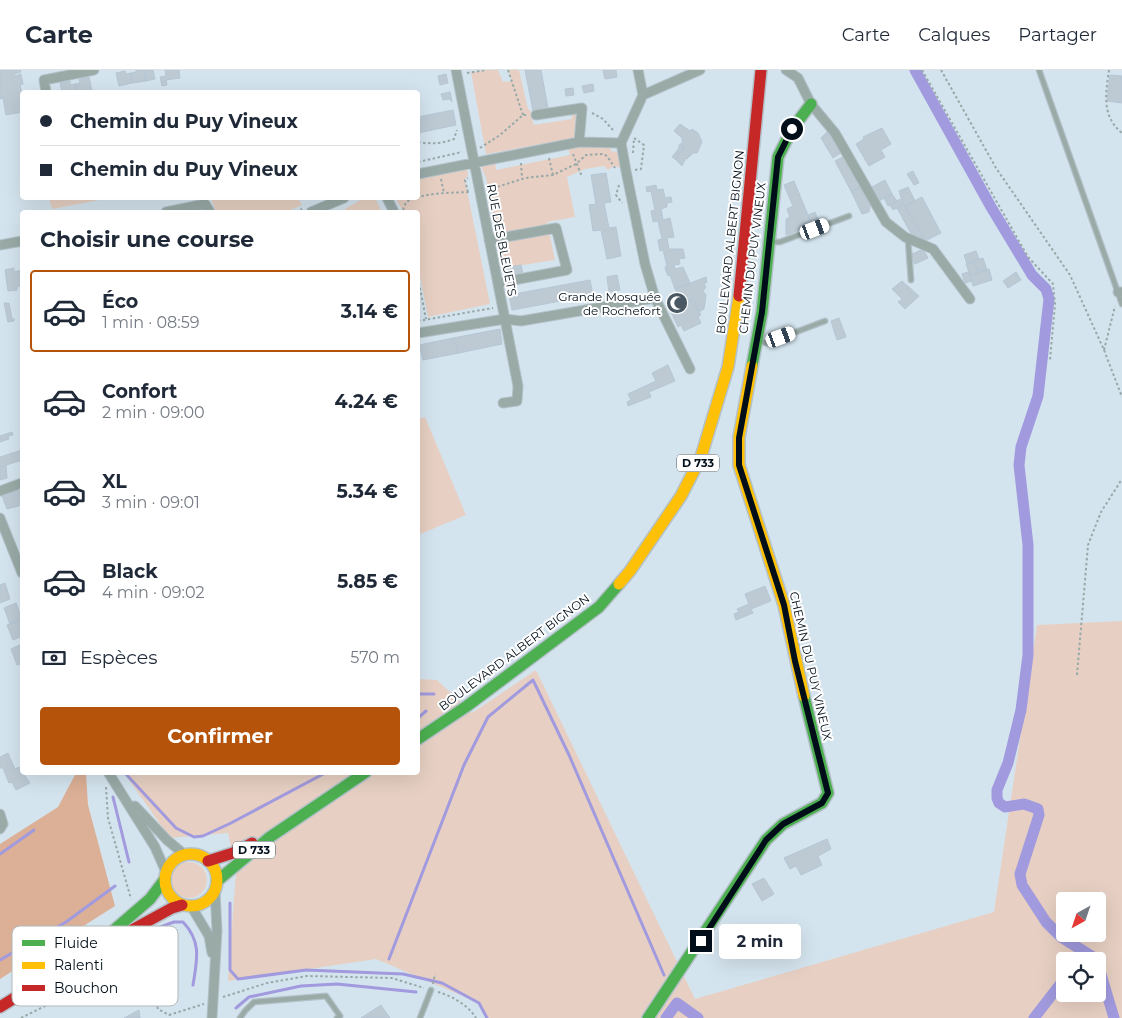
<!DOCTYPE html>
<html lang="fr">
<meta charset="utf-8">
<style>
:root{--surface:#fff;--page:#f6f6f7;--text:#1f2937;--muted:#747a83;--line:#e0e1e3;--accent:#b45309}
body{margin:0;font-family:Montserrat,sans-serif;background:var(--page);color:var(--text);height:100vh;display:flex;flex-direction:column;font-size:19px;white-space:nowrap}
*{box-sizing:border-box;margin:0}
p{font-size:16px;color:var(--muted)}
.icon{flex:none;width:28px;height:28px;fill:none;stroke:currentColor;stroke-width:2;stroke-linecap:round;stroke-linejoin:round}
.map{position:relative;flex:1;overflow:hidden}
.panel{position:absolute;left:20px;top:140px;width:400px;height:565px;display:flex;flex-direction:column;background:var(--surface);border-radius:5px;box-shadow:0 5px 20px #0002}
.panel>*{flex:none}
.hud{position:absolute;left:20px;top:20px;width:400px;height:110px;border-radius:5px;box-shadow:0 5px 20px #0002;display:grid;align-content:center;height:110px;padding:0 20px;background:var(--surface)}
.needle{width:32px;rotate:220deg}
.controls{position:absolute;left:1056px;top:822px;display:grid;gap:10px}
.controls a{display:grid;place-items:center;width:50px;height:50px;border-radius:5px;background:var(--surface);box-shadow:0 5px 20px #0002;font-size:25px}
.end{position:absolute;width:22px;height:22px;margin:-11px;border:6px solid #000e19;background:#fff;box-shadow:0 0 0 2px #fff}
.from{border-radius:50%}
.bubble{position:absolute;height:35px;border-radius:5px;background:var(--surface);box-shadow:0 5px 20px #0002;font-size:16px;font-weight:700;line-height:35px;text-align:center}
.car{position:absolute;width:15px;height:30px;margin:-15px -8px;border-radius:6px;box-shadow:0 0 4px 1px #0007;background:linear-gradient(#fff 24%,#345 0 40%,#fff 0 76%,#345 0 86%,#fff 0)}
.hud b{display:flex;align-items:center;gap:18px;height:48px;font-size:19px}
.hud b+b{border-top:1px solid var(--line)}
.hud i{width:12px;height:12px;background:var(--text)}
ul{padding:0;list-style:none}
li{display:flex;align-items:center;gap:15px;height:82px;margin:0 10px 8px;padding:0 10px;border:2px solid transparent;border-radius:5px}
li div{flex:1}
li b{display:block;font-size:19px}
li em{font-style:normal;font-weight:700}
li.selected{border-color:var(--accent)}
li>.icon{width:45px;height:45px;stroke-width:1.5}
h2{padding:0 20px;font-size:22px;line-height:60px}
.pay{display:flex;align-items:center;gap:12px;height:55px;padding:0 20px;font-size:19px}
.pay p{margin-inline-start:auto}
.action{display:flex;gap:10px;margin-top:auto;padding:10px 20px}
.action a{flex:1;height:58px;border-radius:5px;background:var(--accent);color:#fff;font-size:20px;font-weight:700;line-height:58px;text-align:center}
header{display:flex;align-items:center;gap:30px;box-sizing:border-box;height:70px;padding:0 25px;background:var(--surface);border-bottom:1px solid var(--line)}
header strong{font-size:24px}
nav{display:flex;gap:28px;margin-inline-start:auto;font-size:18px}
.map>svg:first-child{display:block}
.green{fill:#e7d0c3;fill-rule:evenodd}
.forest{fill:#dcb096}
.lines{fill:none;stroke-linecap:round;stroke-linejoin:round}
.stream{stroke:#a19ade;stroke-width:3}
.canal{stroke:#a19ade;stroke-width:11}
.building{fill:#bdcad4;stroke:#b5c6d5}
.lane-casing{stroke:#b4c1c9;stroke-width:7}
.street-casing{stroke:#b4c1c9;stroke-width:11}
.fast-casing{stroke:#b4c1c9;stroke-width:14}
.slow-casing{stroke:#b4c1c9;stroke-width:14}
.jam-casing{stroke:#b4c1c9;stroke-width:14}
.path{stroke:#98a8a8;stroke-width:2;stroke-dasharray:2.5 2.5;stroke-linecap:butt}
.lane{stroke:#99aaa7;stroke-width:4.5}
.street{stroke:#99aaa7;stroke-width:9}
.fast{stroke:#4caf50;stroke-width:11}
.slow{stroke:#ffc107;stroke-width:11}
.jam{stroke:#c62828;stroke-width:11}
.route{stroke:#000e19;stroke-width:6}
.labels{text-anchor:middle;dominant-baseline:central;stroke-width:4;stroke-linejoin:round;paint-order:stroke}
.shield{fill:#fff;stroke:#4c565e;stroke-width:1}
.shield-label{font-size:11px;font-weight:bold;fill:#000e19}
.street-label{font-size:12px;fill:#000e19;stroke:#fff}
.poi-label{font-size:12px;fill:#000e19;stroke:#fff;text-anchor:end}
.key{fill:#fff;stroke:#b2b7ba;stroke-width:1}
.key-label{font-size:14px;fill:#000e19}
</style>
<header>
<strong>Carte</strong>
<nav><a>Carte</a><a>Calques</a><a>Partager</a></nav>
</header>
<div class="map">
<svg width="1122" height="948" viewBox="0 0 1122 948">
<rect width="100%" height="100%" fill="#d4e4ee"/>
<!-- green -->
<path class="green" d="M486 0H498L503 12 512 11 508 0H519L528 39 536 45 532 49 534 55 572 49V39L576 44 574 68 486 84 471 2Z
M610 73 611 81 617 82 621 98 614 96 608 100 604 96 585 99 567 107 575 147 547 152 555 190 504 198 486 108 479 92 495 88 496 100 570 85 567 74Z
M466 94 468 105 465 110 490 234 428 247 418 196V142L403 141 395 128H418V104Z
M49 128H110L52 139Z
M211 128H298L302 135 286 142H216Z
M364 128H375L382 142H347L345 139Z
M425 347 466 445 418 465V349Z
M1122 551V948H487L479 933 376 889 228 911 236 801 228 763 170 768 124 703 418 702V609L437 610 472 643 536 600 695 929 994 842 1037 555ZM1065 831H1098V864H1065ZM1065 891H1098V924H1065Z
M171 810a18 18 0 1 1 36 0a18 18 0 1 1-36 0Z"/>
<!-- forest -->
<path class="forest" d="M76 703H86L88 735 115 836 0 909V774L58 737Z"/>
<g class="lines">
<!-- stream -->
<path class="stream" d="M418 624H434
M418 648 426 641
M124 702 176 758 194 767 203 766 231 753 327 702
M113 727 129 792
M0 784 34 760
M230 833V900L238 909 306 900 403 904 442 913 479 933 487 948
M152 860 174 852H183C202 872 197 890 193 915
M389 889 464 695 488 647 533 610 569 685 664 905
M0 890 66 852 115 816
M236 938 249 927 301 916 337 914 416 922"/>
<!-- canal -->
<path class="canal" d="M915 0 991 137 1032 205 1046 219 1049 229 1038 326 1021 377 1019 395 1028 475V585L1021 640 1008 693 997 720V728L999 733 1005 737 1024 734 1038 739 1039 745 1020 804 1022 815 1046 852 1061 867 1093 887 1096 891
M1098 894 1114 948
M666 948 677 933 698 948
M1034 948 1065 908"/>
</g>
<!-- building -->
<path class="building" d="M0 0H20L21 2 14 4 15 6 21 4 23 14 20 15 22 24V42L6 45 3 28 0 29Z
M136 0H144L146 11 132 13 131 3 136 2Z
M144 0H153L155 9 146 11Z
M165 0H179L180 8 166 10 167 15 162 16 160 7 166 6Z
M525 0H541L548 38 533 41Z
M603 0H616L617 7 605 9Z
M125 1 126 4 131 3 132 13 119 16 116 3Z
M446 4 448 13 440 15 438 6Z
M1110 5 1122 6V33L1107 31Z
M89 7 92 21 77 22 75 14 80 13 79 9Z
M70 11V15L75 14 77 22H62L60 13Z
M593 14 594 21 584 23 582 16Z
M573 18 574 25 566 26 565 19Z
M450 22 452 32 450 29 443 30 441 24Z
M453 40 456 55 418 63V47Z
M680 54 690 61 692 59 698 63 702 72 697 83H693L687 89 686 88 682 96 675 89 683 79 682 68 674 61Z
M882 58 891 74 881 80 885 87 869 96 856 74 864 69 863 67Z
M827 62 836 71 842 82 833 88 821 68Z
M682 73 683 79 675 89 672 87 679 78V75Z
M845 86 863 116 851 121 835 91Z
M913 101 919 113 914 115 907 104Z
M606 103 611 132 604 133 609 158 616 157 621 186 607 189 601 160 593 161 589 135 596 134 591 105Z
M885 110 892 124 879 131 872 117Z
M794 111 812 155 786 165V149L790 147 787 139 793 136 784 115Z
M656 115 657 120 663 119 665 128 671 127 672 132 667 133V137L661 139 663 150 670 148 674 167 667 168 669 179H683L685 188 679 189 680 194 674 195 675 199 683 197 690 213 675 219 670 205 668 206 666 201 665 197 667 196 663 180 660 181 658 170 662 169 658 151 653 152 651 141 655 140 651 121 647 122 646 117Z
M863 116 871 130 869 142 862 144 851 121Z
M908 117 915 131 904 137 899 121Z
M892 124 897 131 888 136 884 128Z
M922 127 941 163 925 171 905 136Z
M900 129 903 135 893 140 890 135Z
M903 135 905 136 925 171 914 169 897 138Z
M815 142 819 152 812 155 808 145Z
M923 179 928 188 915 194 910 185Z
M976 181 979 189 967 194 964 185Z
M983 188 987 200 978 203 974 191Z
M974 191 978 203 970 205 966 194Z
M521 195 523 204 506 208 504 198Z
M14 198V202L22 200V215L17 217V220L8 221 5 200Z
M989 199 992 210 973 216 970 205Z
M968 202 972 211 965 213 962 204Z
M1016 202 1021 210 1008 218 1003 211Z
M617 205 620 220 609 222 607 207Z
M706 207 707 212 704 214 706 217 703 221 706 225 704 239 699 242 693 229 687 232 685 227 681 229 675 219Z
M590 210 593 225 512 240 509 225Z
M902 211 919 226 905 239 898 232 902 229 892 219Z
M679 227 681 229 685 227 687 232 693 229 701 245 698 247 701 253 684 261 681 255 678 257 670 240 675 238 673 233 677 231 676 229Z
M4 233H9L12 249H14V251L8 252Z
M839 248 846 267 837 270 831 251Z
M500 259 502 274 459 283 453 268Z
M453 268 459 283 423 290 419 275Z
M668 295 675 311 649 322 651 327 628 336 627 332 631 330 628 324 656 311 652 303Z
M12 362 13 365 8 366 9 369 0 372V366Z
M22 380V390L0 397V387Z
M6 395 7 408 0 410V397Z
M19 420 22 428V435L7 439 2 426Z
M5 513 10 529 0 533V515Z
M765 516 771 531 751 539 753 543 736 550 734 544 739 542 737 539 749 534 745 524Z
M16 533 22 549 10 554 4 538Z
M21 550 22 566 13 570 7 555Z
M22 574V593L17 595 11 579Z
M8 683 15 699 19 697 30 713 16 720 12 712 9 713 3 698H0V687Z
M827 769 831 779 818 786 822 795 801 805 796 796 790 799 784 788Z
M764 808 774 824 762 831 752 814Z
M381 935 390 948H361Z
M139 940 140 948H124Z"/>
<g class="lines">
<!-- lane casing -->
<g class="lane-casing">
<path id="lane" d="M1039 0 1122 234
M908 169 911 210
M770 172H780L849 146
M758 271 767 273 825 251
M240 948 245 941 254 932 326 926 340 946 337 948
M420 948 431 920"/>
</g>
<!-- street casing -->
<g class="street-casing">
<path id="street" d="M456 0 518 316 517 331 503 333
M638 0 643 25 621 73 626 101 645 194 655 228 690 299
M786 0 798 8 811 34 835 63 886 152 905 167 933 179 970 229
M46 22 44 10 94 0
M643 25 700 0
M536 45 582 38 579 72
M418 104 579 72 621 73
M387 128 394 142
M166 142 205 134 210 142
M311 142 344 128
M489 170 556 158 567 200 498 213
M0 175 22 171
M1118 222H1122
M418 263 505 249 521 251 655 228
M0 421 22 413
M0 448 22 503
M108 702 155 777 166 802
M135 736 167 770 185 785
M0 744 3 754 0 759
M191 836 209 866 212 883
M212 948 217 861 215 820"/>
</g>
<!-- fast casing -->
<g class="fast-casing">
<path id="fast" d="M752 296 762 242 778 87 792 59 811 34
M418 669 467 636 599 537 619 514
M217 811 270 767 366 702
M105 868 150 829 165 809
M648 948 766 770 783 754 822 733 828 723 804 626"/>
</g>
<!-- slow casing -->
<g class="slow-casing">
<path id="slow" d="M752 296 739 367V395L784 535 804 626
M619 514 630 501 681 426 701 387 728 297 739 226
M165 810a26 26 0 1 1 52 0a26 26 0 1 1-52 0Z"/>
</g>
<!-- jam casing -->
<g class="jam-casing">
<path id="jam" d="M739 226 761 0
M208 791 233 783 252 773
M0 937 66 896 172 838 182 835"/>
</g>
<!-- path -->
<path class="path" d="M508 0 523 45
M922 0 1028 187 1053 214 1055 234 1050 290
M941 0 996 98 1070 205 1104 280 1122 327
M1109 0C1106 23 1101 46 1122 63
M467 3 486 0
M592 43 603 49 613 60
M634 68 644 75 641 99 635 100
M418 72C431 74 441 74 454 69L457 60
M480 78 500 65 523 45H527
M633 83 634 68
M573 84 582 107
M549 88 553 105
M418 92 462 82
M521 93 522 108
M441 109 444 123
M619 115 616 125 622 133
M488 120 525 108 553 105 576 94 586 85 603 84 607 86 615 98
M468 122 465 110 468 108
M403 140 406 132C425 122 450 123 471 122
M296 142 302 139
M418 208 426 249
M418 251 493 238
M1104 280 1115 236
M1077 605 1088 475 1101 442 1122 409
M106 717 108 748 131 829
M136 870 144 888 158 939 169 945 204 934
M433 914 435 904
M438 922C452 926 468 935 476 948
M223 927 267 913 307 906 392 908 424 918
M143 935 156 930
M21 948 53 932 134 885 144 888"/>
<!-- lane -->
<use href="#lane" class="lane"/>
<!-- street -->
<use href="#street" class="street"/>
<!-- fast -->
<use href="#fast" class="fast"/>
<!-- slow -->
<use href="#slow" class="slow"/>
<!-- jam -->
<use href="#jam" class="jam"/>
</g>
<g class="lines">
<!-- route -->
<path class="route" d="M701 871 766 770 783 754 822 733 828 723 795 591 784 535 739 395V368L762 242 778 87 792 59"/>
</g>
<!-- icons -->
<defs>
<g id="mosque-disc" transform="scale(1.125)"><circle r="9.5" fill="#4a5964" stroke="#fff"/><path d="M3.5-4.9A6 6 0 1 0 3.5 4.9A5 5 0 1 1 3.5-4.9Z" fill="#fff"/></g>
</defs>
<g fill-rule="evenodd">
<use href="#mosque-disc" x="677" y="233"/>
</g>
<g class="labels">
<!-- shield labels -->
<g class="shield">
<rect x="677" y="384.5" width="42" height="17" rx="4"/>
<rect x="233" y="771.5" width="42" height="17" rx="4"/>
</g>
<g class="shield-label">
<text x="698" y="393">D 733</text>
<text x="254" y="780">D 733</text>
</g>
<!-- street labels -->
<g class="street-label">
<text transform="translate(502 170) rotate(79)">RUE DES BLEUETS</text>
<text transform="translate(730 172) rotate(-84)">BOULEVARD ALBERT BIGNON</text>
<text transform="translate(752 188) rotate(-83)">CHEMIN DU PUY VINEUX</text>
<text transform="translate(514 582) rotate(-37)">BOULEVARD ALBERT BIGNON</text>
<text transform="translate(811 596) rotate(77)">CHEMIN DU PUY VINEUX</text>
</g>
<!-- poi labels -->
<g class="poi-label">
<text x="661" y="226">Grande Mosquée<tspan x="661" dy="14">de Rochefort</tspan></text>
</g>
</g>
<!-- legend -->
<rect x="12" y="856" width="166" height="80" rx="8" class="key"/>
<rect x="22" y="870" width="23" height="6" fill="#4caf50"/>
<rect x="22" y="892" width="23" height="7" fill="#ffc107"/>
<rect x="22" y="915" width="23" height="6" fill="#c62828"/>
<g class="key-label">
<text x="54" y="878">Fluide</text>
<text x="54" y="900">Ralenti</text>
<text x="54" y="923">Bouchon</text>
</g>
</svg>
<div class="controls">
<a><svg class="needle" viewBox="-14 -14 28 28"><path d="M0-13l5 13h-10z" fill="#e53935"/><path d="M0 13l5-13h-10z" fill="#747a83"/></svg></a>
<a><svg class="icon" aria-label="locate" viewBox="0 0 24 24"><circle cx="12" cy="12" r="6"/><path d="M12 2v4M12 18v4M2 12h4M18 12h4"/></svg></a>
</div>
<i class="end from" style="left:792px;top:59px"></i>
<i class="end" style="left:701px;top:871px"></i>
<div class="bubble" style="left:719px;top:854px;width:82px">2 min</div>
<i class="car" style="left:815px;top:159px;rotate:69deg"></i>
<i class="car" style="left:781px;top:267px;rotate:70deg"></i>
<div class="hud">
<b><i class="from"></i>Chemin du Puy Vineux</b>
<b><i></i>Chemin du Puy Vineux</b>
</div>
<section class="panel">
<h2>Choisir une course</h2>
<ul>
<li class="selected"><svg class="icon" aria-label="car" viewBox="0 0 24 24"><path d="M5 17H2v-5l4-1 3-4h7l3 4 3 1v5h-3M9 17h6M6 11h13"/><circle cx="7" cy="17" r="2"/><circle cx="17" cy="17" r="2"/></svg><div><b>Éco</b><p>1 min · 08:59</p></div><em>3.14 €</em></li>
<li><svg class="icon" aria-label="car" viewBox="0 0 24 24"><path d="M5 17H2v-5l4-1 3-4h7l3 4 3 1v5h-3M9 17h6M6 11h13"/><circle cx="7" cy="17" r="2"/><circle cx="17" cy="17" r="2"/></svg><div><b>Confort</b><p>2 min · 09:00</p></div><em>4.24 €</em></li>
<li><svg class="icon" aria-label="car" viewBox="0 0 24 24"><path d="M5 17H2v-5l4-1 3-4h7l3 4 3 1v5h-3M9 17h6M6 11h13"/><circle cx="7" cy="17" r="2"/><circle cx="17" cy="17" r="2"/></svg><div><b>XL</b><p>3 min · 09:01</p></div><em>5.34 €</em></li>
<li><svg class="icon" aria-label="car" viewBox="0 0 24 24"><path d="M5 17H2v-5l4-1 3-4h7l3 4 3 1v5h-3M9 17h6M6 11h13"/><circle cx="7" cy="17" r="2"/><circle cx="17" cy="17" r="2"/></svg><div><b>Black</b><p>4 min · 09:02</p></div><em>5.85 €</em></li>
</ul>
<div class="pay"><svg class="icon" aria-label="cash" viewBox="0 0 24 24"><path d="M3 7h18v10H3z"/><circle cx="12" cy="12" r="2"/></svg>Espèces<p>570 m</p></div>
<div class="action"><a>Confirmer</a></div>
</section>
</div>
